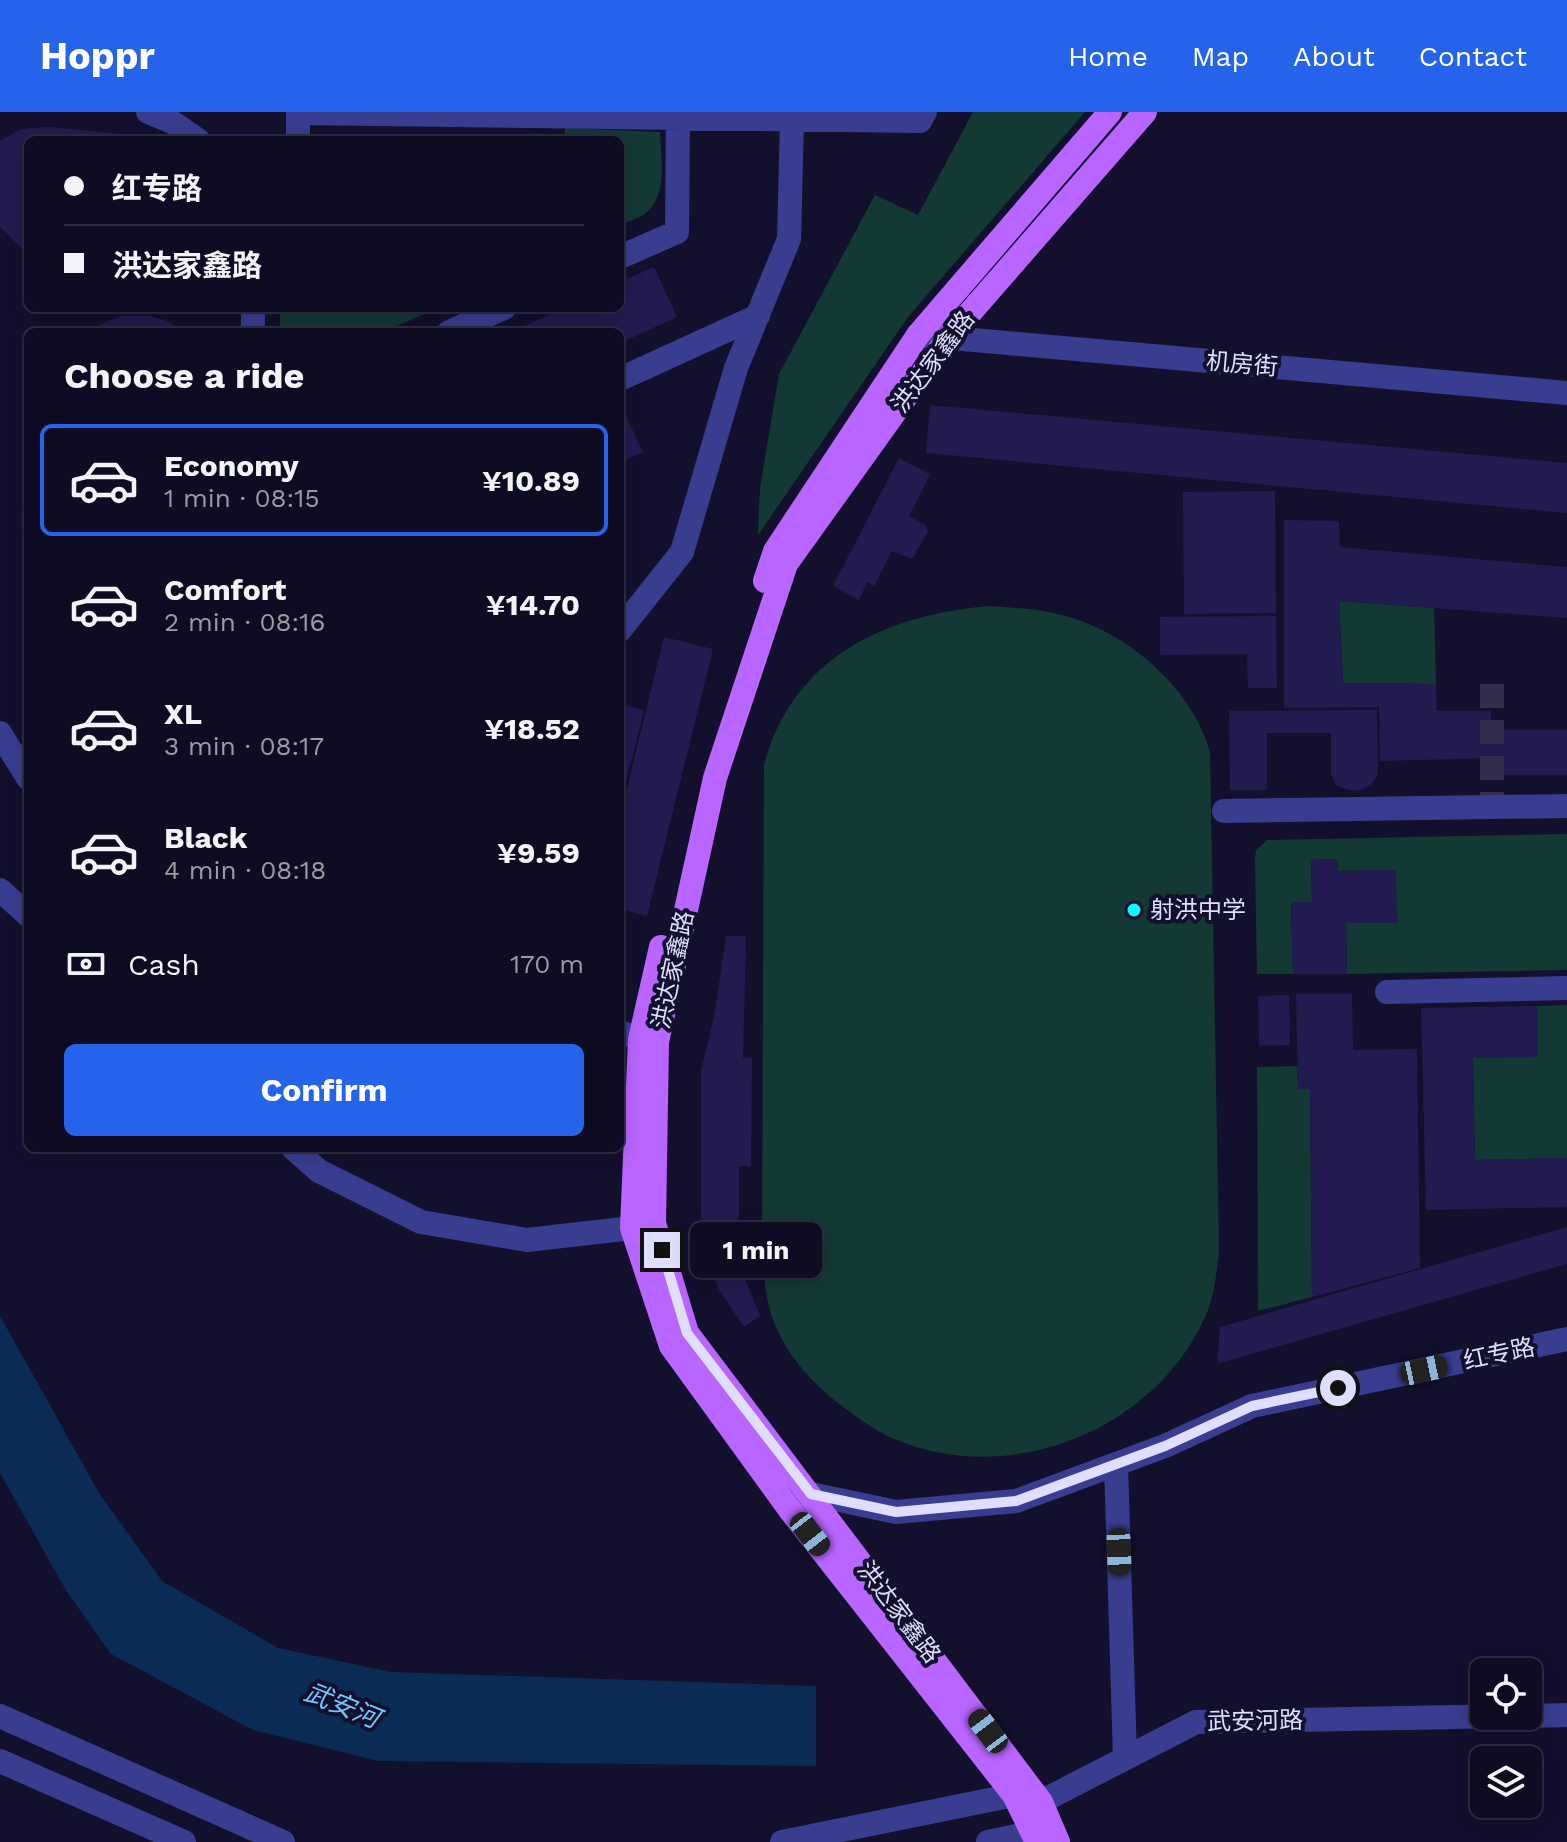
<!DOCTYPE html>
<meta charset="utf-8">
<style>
:root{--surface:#0e0c22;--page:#1c1a2f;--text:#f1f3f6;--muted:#9b9ba5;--line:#2e2c40;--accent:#2563eb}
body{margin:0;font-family:"Work Sans","Noto Sans SC",sans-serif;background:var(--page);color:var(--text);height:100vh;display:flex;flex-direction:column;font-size:30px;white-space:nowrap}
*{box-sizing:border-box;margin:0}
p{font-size:26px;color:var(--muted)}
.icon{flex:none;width:44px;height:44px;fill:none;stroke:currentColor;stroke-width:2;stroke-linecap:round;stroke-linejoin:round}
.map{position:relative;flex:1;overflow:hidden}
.drawer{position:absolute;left:24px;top:216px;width:600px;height:824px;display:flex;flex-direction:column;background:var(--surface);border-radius:12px;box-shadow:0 4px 20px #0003,0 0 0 2px var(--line)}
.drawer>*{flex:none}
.guide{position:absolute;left:24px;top:24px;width:600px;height:176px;border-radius:12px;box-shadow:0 4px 20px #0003,0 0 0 2px var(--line);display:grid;align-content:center;height:176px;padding:0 40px;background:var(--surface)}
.fabs{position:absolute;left:1470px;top:1546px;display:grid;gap:16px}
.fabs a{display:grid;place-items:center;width:72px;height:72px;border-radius:12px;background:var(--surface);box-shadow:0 4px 20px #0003,0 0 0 2px var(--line);font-size:40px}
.end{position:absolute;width:36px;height:36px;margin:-18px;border:10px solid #dfdeff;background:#111;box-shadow:0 0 0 4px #111}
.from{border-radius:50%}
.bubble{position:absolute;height:56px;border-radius:12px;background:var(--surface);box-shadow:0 4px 20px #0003,0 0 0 2px var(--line);font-size:26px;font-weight:700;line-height:56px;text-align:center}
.car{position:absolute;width:24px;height:48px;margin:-24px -12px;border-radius:10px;box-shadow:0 0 6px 2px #0007;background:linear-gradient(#222 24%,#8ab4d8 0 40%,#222 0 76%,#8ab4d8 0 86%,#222 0)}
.guide b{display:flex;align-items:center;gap:28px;height:76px;font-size:30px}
.guide b+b{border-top:2px solid var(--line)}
.guide i{width:20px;height:20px;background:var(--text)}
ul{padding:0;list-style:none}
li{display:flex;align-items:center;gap:24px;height:112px;margin:0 16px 12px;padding:0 24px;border:4px solid transparent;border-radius:12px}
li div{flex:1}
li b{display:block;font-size:30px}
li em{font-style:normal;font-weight:700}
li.active{border-color:var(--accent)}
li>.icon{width:72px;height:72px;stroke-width:1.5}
h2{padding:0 40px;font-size:36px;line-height:96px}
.pay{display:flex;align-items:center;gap:20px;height:88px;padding:0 40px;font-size:30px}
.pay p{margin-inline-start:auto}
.cta{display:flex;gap:16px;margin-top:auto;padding:16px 40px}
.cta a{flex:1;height:92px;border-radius:12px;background:var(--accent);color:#fff;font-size:32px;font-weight:700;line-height:92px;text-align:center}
header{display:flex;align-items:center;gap:48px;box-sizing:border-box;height:112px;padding:0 40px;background:var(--accent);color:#fff}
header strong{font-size:38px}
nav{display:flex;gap:44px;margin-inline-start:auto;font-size:28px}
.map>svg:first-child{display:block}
.green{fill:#133934}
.water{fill:#0a2b54}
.building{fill:#221b50}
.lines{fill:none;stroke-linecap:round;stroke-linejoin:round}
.minor-tunnel{stroke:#322f4d;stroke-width:24;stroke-dasharray:24 12;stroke-linecap:butt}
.minor{stroke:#393d90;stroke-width:24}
.major{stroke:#b965ff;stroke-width:24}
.route{stroke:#dfdeff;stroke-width:10}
.poi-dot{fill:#0afbff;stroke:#13102e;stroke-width:3}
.labels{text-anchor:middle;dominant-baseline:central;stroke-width:8;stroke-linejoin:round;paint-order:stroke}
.street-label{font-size:24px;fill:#dfdeff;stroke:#13102e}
.poi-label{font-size:24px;fill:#dfdeff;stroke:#13102e;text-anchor:start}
.water-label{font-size:26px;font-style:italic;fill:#6cc7ff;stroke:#13102e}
</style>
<header>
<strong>Hoppr</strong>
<nav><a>Home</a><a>Map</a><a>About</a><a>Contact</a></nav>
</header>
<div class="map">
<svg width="1567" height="1730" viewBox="0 0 1567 1730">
<rect width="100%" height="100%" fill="#13102e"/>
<!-- green -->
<path class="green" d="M973 0H1085L908 205 758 423 760 376 779 262 875 83 918 103Z
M565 16 660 20C661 47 669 85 643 103 637 107 627 110 620 113V28H564Z
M280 196H437L384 220H280Z
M1339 489 1434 496 1436 572 1343 571Z
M989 494C1016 496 1043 497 1069 505 1131 523 1193 578 1210 640L1219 1138C1217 1158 1215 1179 1208 1198 1160 1317 1010 1378 892 1326 876 1319 861 1308 846 1297 817 1276 790 1248 776 1215 765 1191 764 1163 762 1137L764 653C793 545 885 503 989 494Z
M1567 722V858L1347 862 1346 811H1397L1395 758 1338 759 1337 747 1311 748 1312 790 1291 791 1293 862H1257L1255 747 1256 738 1267 728Z
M1567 893V1046L1475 1048 1473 946 1538 944V894Z
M1297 954 1298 977H1310L1312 1185 1258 1199 1257 955Z"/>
<!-- water -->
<path class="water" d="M0 1204 99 1381 162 1469 278 1536 391 1560 816 1574V1654L378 1649 253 1618 111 1542 67 1480 0 1361Z"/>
<!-- building -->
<path class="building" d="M50 15 112 21 129 28H28V142L0 115V29L21 17Z
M654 155 677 205 620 231V220H511L564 196H620V170Z
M121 204H150L170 210 180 220H92L101 212Z
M930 293 1567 351V401L926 341Z
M624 300 643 340 620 350V301Z
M26 346H28L26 442 21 411Z
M899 346 930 362 909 404 926 413 928 420 912 447 892 439 874 474 867 470 859 488 833 474Z
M1275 379 1276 501 1184 502 1183 380Z
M1284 408 1339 409 1340 435 1567 455V506L1339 489 1343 571 1436 572 1437 599H1491V618H1567V663H1492V646L1380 649 1379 595 1284 596Z
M1276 504 1277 576H1248L1247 542 1160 543V505Z
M664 525 713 537 647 804 620 797V704Z
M620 592 644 598 621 690H620Z
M1377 598 1378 662 1372 672 1361 678H1348L1336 673 1331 663V621H1267V678H1230L1229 599Z
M1337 747 1338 759 1396 758 1397 811H1346L1347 862H1293L1291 791 1312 790 1311 748Z
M726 824H746L743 946H752L751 1054H739V1123L743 1162 760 1204 744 1215 718 1176 701 1128V959L715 900Z
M1296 882H1352L1353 938 1417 937 1420 1156 1312 1185 1310 977H1298Z
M1289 883 1290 933 1259 934 1258 884Z
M1538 894V945L1473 946 1475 1048 1567 1046V1095L1426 1098 1421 896Z
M1567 1115V1152L1217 1252 1220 1215Z"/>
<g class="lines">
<!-- minor-tunnel -->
<path class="minor-tunnel" d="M1492 572V695"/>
<!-- minor -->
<path class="minor" d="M148 0 172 10 198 28
M298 1 920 9 925 0
M298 28V0
M620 145 677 120 678 0
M253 220V196
M449 220 504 196
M918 223 1567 281
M620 267 758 204
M620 518 682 440 736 256 789 127 792 7
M0 621 28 666
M1224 699 1567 694
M0 778 28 803
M1387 880 1567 876
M620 920 640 927
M293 1036 319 1059 421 1110 527 1128 632 1116
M1116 1352 1125 1646
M790 1398 811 1382 896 1400 1016 1389 1165 1334 1252 1294 1567 1227
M0 1604 283 1730
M1528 1604 1567 1603
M0 1649 184 1730
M1025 1698 1196 1610 1509 1604
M782 1730 1014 1683
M988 1730 1034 1720"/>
<!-- major -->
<path class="major" d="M765 469 775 439 918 223 1110 0
M661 835 640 927 632 1116 671 1234 790 1398 1014 1683 1037 1730
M1058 1730 1041 1690 687 1221 654 1111 657 930 715 666 786 452 948 226 1145 0"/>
</g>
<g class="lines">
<!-- route -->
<path class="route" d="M662 1138 687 1221 811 1382 896 1400 1016 1389 1165 1334 1252 1294 1338 1276"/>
</g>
<!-- markers -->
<circle class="poi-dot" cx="1134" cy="798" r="8"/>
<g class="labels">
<!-- street labels -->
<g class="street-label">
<text transform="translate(933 250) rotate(-53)">洪达家鑫路</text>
<text transform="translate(1242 252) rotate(5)">机房街</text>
<text transform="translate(673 858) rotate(-78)">洪达家鑫路</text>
<text transform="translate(1499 1242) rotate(-12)">红专路</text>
<text transform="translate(899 1500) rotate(53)">洪达家鑫路</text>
<text transform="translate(1255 1609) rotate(-1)">武安河路</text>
</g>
<!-- poi labels -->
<g class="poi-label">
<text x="1150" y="798">射洪中学</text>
</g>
<!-- water labels -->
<g class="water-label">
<text transform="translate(342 1593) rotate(22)">武安河</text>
</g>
</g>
</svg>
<div class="fabs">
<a><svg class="icon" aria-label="locate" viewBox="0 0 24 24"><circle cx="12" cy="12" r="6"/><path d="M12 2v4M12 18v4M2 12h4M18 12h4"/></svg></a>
<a><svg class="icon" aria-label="layers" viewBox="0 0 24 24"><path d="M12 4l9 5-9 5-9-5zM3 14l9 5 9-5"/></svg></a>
</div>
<i class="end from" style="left:1338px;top:1276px"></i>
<i class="end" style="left:662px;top:1138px"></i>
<div class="bubble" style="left:690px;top:1110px;width:132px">1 min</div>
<i class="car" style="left:1424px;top:1258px;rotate:78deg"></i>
<i class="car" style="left:810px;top:1422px;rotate:142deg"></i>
<i class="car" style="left:1119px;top:1440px;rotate:178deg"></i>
<i class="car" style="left:988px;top:1619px;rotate:323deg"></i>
<div class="guide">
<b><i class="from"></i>红专路</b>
<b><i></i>洪达家鑫路</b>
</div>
<section class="drawer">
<h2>Choose a ride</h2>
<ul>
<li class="active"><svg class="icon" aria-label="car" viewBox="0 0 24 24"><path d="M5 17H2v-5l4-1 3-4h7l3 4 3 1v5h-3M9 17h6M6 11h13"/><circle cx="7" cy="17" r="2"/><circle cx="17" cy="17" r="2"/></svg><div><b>Economy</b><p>1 min · 08:15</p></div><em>¥10.89</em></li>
<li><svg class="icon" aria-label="car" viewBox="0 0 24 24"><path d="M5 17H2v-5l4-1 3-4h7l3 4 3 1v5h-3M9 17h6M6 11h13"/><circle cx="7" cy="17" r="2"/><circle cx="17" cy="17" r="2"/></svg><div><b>Comfort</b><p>2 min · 08:16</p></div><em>¥14.70</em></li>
<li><svg class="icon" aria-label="car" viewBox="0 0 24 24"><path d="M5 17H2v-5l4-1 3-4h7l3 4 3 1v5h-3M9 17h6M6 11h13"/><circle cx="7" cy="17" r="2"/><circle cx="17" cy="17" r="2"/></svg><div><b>XL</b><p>3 min · 08:17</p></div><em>¥18.52</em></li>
<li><svg class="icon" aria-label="car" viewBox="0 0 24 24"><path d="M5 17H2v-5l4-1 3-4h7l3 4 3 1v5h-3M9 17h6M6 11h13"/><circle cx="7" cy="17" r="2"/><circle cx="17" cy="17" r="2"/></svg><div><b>Black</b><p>4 min · 08:18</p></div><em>¥9.59</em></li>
</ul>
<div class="pay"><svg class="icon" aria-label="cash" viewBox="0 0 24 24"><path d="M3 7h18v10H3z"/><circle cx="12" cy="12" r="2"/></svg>Cash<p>170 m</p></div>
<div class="cta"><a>Confirm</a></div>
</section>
</div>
